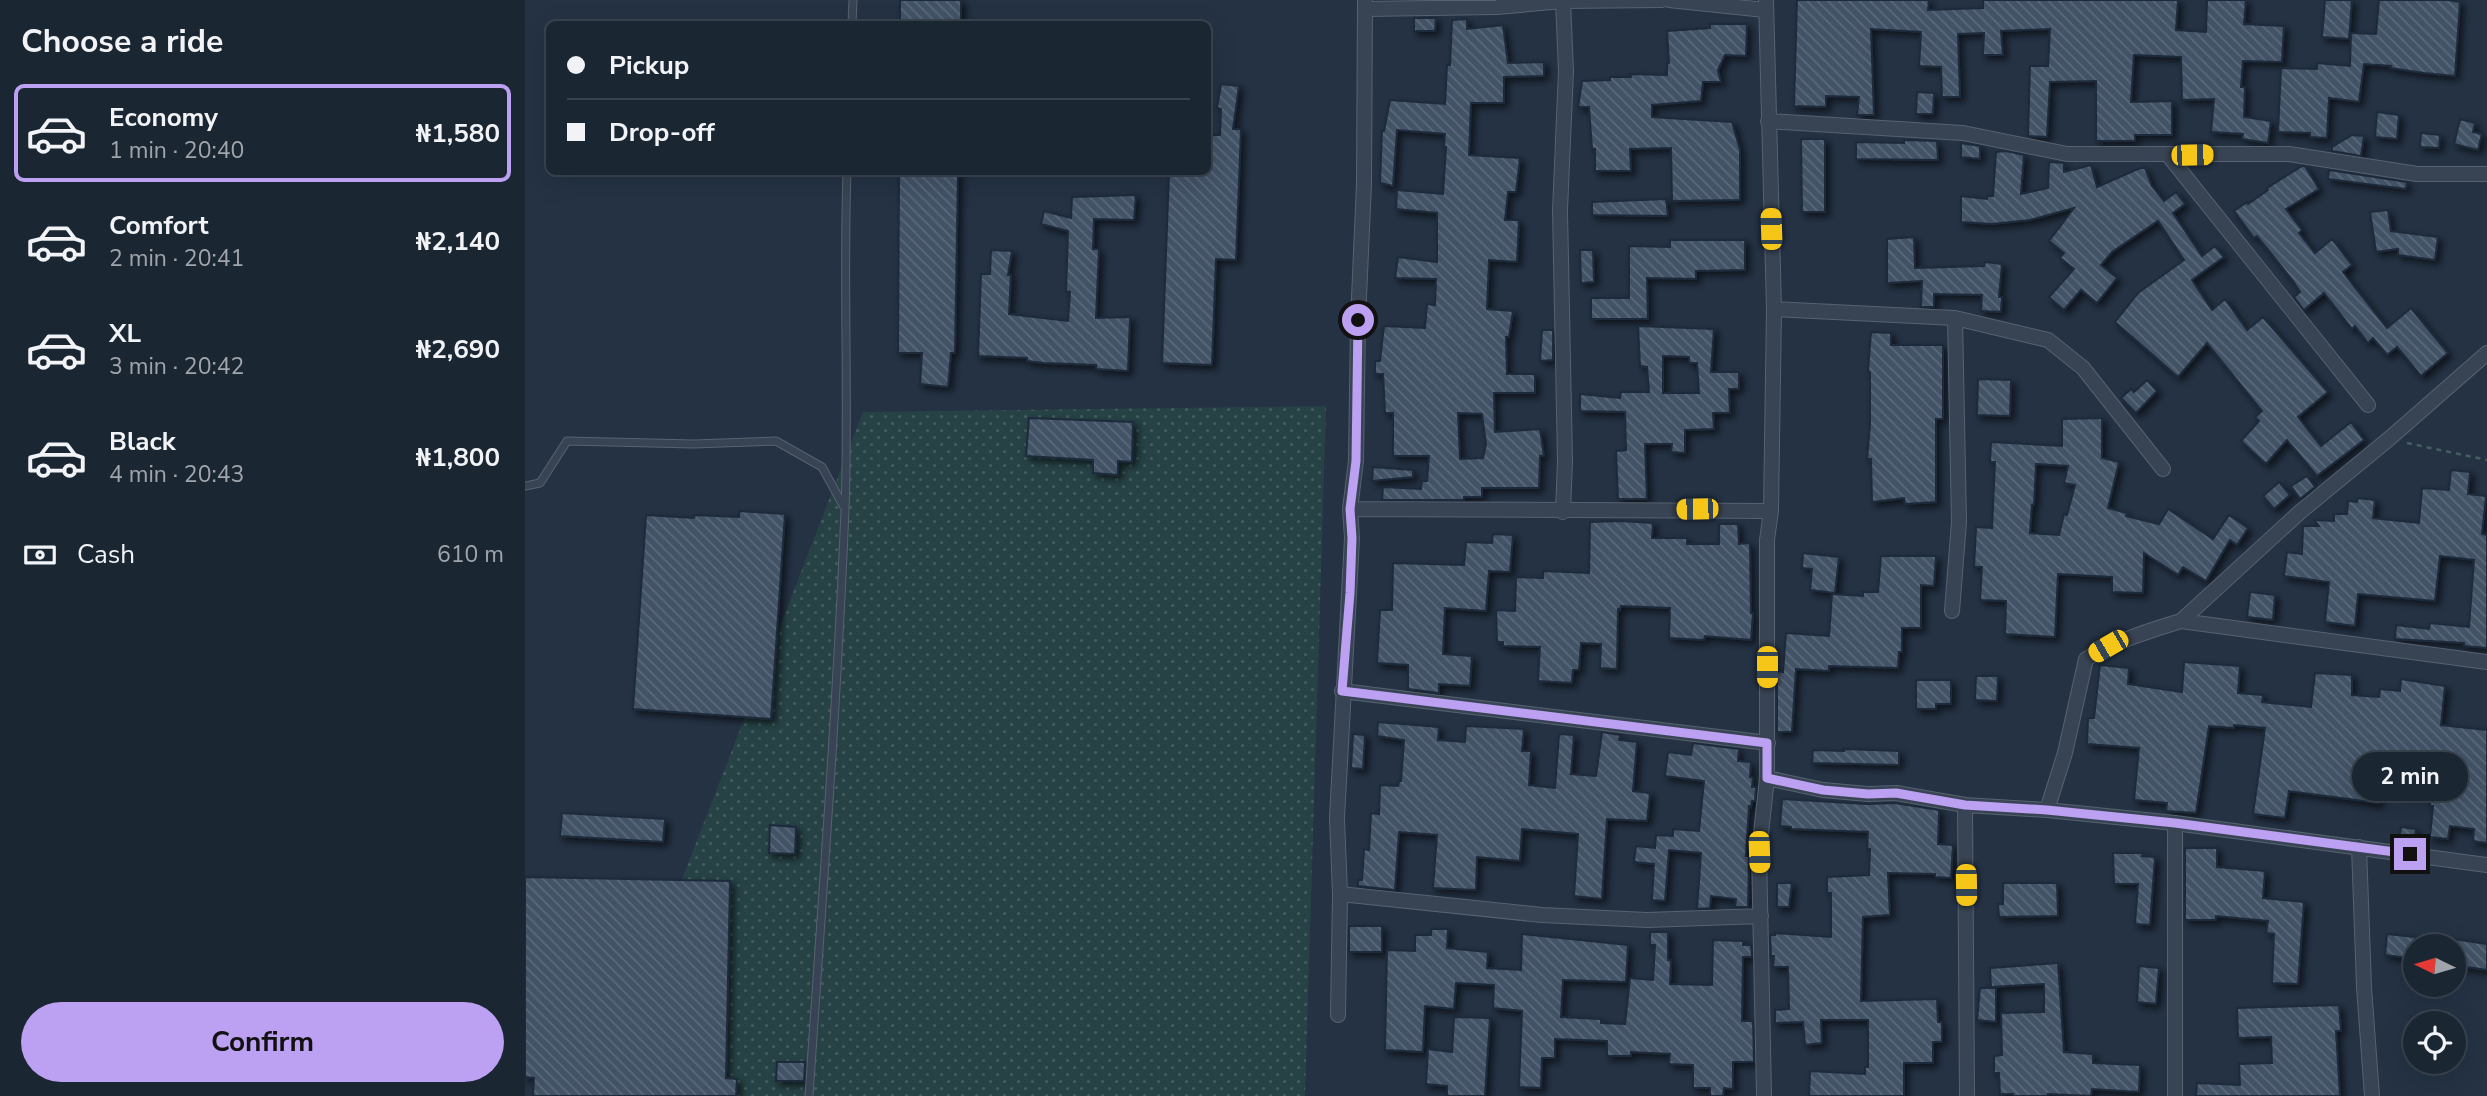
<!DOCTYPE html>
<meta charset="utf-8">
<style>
:root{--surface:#1b2633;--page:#242e3b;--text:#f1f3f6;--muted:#a0a5ac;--line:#39434e;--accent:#bca0f2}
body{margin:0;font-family:"Nunito Sans",sans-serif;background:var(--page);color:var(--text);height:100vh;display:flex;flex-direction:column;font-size:26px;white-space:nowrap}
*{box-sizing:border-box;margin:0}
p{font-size:23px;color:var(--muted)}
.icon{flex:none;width:38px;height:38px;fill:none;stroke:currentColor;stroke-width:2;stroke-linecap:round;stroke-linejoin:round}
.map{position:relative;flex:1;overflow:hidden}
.sheet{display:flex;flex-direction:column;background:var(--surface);width:525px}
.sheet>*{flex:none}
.hud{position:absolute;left:21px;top:21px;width:665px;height:154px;border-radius:10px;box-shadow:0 7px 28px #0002,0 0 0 2px var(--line);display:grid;align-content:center;height:154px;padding:0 21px;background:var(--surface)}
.needle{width:46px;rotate:275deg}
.tools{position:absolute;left:1878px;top:934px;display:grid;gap:14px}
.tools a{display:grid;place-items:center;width:63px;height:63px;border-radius:50%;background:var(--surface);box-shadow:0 7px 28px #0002,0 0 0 2px var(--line);font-size:35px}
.end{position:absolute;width:32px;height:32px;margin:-16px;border:9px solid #bca0f2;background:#111;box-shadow:0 0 0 4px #111}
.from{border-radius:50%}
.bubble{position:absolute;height:49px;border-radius:24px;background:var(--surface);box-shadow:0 7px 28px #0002,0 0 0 2px var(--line);font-size:23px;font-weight:700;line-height:49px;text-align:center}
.car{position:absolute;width:21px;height:42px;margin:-21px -10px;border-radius:9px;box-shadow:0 0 5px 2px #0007;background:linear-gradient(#f5c518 24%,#345 0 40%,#f5c518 0 76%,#345 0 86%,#f5c518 0)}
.hud b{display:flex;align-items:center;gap:24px;height:66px;font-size:26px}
.hud b+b{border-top:2px solid var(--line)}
.hud i{width:18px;height:18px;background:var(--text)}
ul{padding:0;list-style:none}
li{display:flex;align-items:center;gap:21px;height:98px;margin:0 14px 10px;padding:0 7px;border:4px solid transparent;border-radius:10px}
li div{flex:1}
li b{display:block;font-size:26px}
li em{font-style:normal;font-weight:700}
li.on{border-color:var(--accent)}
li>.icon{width:63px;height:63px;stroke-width:1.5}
h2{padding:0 21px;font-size:32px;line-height:84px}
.pay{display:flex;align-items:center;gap:18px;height:77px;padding:0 21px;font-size:26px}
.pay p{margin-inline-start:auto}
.primary-button{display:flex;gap:14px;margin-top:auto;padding:14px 21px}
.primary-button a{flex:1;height:80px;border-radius:42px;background:var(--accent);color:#111;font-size:28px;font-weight:700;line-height:80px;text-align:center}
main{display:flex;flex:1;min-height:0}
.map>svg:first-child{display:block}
.grass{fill:url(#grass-dots)}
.building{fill:url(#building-back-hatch);stroke:#1f2b3b;stroke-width:2;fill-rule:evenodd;filter:url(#shadow)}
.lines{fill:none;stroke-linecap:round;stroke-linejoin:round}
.lane-casing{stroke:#576271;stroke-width:9}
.street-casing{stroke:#576271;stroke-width:16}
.path{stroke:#445f61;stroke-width:2.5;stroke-dasharray:5 5;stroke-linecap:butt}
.lane{stroke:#384453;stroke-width:7}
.street{stroke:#384453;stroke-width:14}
.route{stroke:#bca0f2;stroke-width:9}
</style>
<main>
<section class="sheet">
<h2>Choose a ride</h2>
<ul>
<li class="on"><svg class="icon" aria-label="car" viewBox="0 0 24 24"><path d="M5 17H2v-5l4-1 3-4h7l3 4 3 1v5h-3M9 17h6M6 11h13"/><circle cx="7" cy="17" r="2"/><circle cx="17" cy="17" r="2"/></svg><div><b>Economy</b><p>1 min · 20:40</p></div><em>₦1,580</em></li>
<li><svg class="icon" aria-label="car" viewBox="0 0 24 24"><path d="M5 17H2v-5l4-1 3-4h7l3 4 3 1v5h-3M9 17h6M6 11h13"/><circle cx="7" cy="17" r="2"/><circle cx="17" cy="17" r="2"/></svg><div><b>Comfort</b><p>2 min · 20:41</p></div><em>₦2,140</em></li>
<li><svg class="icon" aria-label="car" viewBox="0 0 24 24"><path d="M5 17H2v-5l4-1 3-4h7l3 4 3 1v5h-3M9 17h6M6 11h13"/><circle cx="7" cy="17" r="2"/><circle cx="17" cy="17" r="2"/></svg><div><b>XL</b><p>3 min · 20:42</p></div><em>₦2,690</em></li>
<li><svg class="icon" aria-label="car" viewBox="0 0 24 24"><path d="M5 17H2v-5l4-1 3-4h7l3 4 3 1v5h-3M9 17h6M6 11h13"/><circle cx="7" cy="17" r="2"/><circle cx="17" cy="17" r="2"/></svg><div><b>Black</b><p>4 min · 20:43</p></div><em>₦1,800</em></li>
</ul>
<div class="pay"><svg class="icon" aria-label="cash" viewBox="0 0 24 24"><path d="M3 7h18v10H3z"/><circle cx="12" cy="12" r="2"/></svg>Cash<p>610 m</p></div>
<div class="primary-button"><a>Confirm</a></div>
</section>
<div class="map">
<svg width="1962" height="1096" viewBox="0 0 1962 1096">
<defs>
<pattern id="grass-dots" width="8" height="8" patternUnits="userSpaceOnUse" patternTransform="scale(1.75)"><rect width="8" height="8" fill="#264245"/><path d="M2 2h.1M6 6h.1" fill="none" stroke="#435c5f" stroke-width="1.8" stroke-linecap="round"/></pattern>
<pattern id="building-back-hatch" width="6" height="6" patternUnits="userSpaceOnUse" patternTransform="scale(1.75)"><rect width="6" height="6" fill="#425266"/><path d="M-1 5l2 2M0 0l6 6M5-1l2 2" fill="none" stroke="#5b697b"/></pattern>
<filter id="shadow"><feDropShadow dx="4" dy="4" stdDeviation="3.5" flood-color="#0009"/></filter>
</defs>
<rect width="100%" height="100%" fill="#243244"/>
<!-- grass -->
<path class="grass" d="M801 406 780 1096H73L338 412Z"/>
<!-- building -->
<path class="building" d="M375 0H436V24H375Z
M1272 0H1404L1403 10 1458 8V0H1653L1651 30 1681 32 1682 0H1721L1719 24 1759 26 1757 62 1718 61 1716 87H1720L1719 117 1746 121 1743 143 1717 139 1718 134 1686 132 1689 99 1657 100 1656 57 1609 55 1606 102 1647 101V135H1610V141H1571V81L1525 82 1522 137 1503 136 1505 66H1523L1525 29 1476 31 1478 55H1458L1459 33 1433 34 1435 97H1417L1416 67 1394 66 1396 32 1346 29 1349 115H1332L1334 97 1301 96V107L1269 106Z
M1800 0H1827L1824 39 1797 37Z
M1854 0H1923L1935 2 1930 76 1899 73 1865 68 1866 66 1839 64 1834 102 1804 98 1802 138 1785 137V133L1753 132 1756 68 1792 69V63L1825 66 1826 33 1851 34Z
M889 18H911L910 31H889Z
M942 19V29L978 25 983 63 1019 62V76L979 77V103H946L944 155 995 158 991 192H983L980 220H994L992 262 964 260 962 309 988 311 984 337H981L982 374H1010V393H969L970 432 1015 429 1019 456H1015L1014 488H957V497H939V500H857L858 487 896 489 897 481H902L904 456H868V413H860L858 374H850V361H855L859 326 900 328 902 304 910 305 911 279 870 278 873 257 912 262V213L871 209 872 190 918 194 921 147H919L920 134 872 130 868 186 855 183 857 130 859 131 865 100 920 104 922 65H925L927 20ZM933 413 957 414 961 444 958 458 935 459Z
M1185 24H1222L1221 56 1200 55 1193 70 1196 82H1178L1176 101 1127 105V117L1207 122 1215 150V200L1147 201 1146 148 1105 149 1106 171H1070V149H1067L1064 107H1053L1057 81 1085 80V77H1106L1105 74 1142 75V63H1144L1142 31 1185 28Z
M696 84 714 86 708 129H716L711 260 691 259 687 365 637 363 644 172H682V135H695L696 109 692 108Z
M1392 92 1409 93 1408 114H1391Z
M1852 112 1874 115 1872 139 1850 137Z
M1935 119 1950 123 1948 132 1957 134 1953 150 1929 144Z
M1896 133 1915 135 1914 148 1895 147Z
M1827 135 1839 136 1836 156 1807 151V147Z
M1276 139H1300V212H1277Z
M1379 140 1412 141 1413 160 1331 159V142L1379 143Z
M1436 143 1455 146V159L1436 157Z
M1481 151 1499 155 1496 194 1523 188 1524 162 1539 163V172L1566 165 1572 187 1615 168H1620L1627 186 1639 201 1651 192 1660 204 1648 213 1677 256 1690 246 1699 257 1667 280 1687 310 1700 299 1722 330 1738 317 1803 392 1773 417 1796 446 1826 422 1839 440 1792 476 1762 440 1741 464 1716 441 1734 421 1730 417 1737 411 1682 343 1653 377 1590 322 1613 293 1659 260 1633 221 1587 252 1576 265 1592 278 1572 303 1556 290 1539 310 1524 297 1549 269 1535 258 1539 253 1524 241 1549 208 1505 220 1467 224 1436 222V196L1462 199V196H1468L1471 152Z
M1777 166H1780L1794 189 1761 209 1777 230 1774 233 1790 253 1807 239 1827 265 1818 272 1862 328 1886 308 1923 353 1896 376 1872 347 1862 355 1848 338 1843 343 1830 326 1827 329 1799 293 1779 310 1769 297 1775 292 1768 281 1732 236 1729 238 1709 211 1722 202 1723 204 1743 190 1742 188Z
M1804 170 1882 182 1881 189 1803 179Z
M374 172H433L430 353H426L423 387 395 384 397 353H373Z
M611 195 609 220 569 219 568 249H574L571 318 605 317 603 371 571 369V365L519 363 502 361V358L453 356 456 274H465L466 250 487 251 483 275H486L484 314 543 321 545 292 541 291 543 231 516 224 519 211 546 218 547 197Z
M1141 199 1143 216 1067 215V202Z
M1863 210 1866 231 1913 237 1910 260 1873 255V249L1851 252 1845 212Z
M1389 237 1390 268 1459 266 1460 262 1477 264 1474 297H1477L1476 312 1456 311 1457 295 1409 294V307H1396L1397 281 1362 283V239Z
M1145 240H1220V270L1171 271V279L1122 278 1123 319H1066V298H1104V246L1145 247Z
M1055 250H1068L1069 282 1056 283Z
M1113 326 1189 329 1186 372H1214V389H1204L1205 413H1188L1189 429 1160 430V453L1146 452 1147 444H1120L1122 499H1093L1091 451 1101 450 1100 412 1055 411V394L1095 398 1096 392H1124L1122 367 1115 366ZM1138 356 1164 357V363H1172L1174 393H1138Z
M1017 330H1028V360L1015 361Z
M1346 332 1366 333V345H1418V419H1411V502L1380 504 1379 498 1347 502 1346 459H1342L1345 425V372L1343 371Z
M1453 379 1486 380 1485 416 1452 415Z
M1622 380 1632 391 1611 413 1596 398 1606 389 1609 392Z
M504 418 608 422 607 462 593 461V475L568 473V460L501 456Z
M1577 418V458L1594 462 1583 508 1602 513 1601 516 1634 524 1643 509 1688 539 1704 515 1723 528 1712 545 1705 540 1681 581 1658 567 1653 575 1619 553 1618 593 1587 592V577L1533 574 1530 637 1480 634 1481 601 1455 600 1457 567H1449L1451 527 1467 528 1470 462H1465L1466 442 1537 446V419ZM1511 464 1543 466 1539 483 1550 485 1542 515 1539 514 1534 535 1505 533 1507 505H1509Z
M848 467 888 470V477L847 481Z
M1926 470 1945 472 1943 494 1961 496 1957 534 1962 535V648L1939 646V643L1870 639 1871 625 1904 629 1905 623 1944 627 1949 560 1915 556 1910 601 1833 594 1830 626 1800 622 1804 582 1759 576 1762 552 1777 554 1778 526H1794L1789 520 1809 521V514H1822L1823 501 1832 502 1833 498 1850 500 1848 518 1894 523 1897 488 1924 490Z
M1782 476 1790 487 1775 499 1766 486Z
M1754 482 1765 495 1749 509 1738 496Z
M214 511 260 514 246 719 108 709 121 515 169 518 170 515 214 517Z
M1095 521 1128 523 1127 538H1162V544H1194V524H1213L1214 544 1225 543 1226 613H1228L1226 640 1180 636 1179 640 1144 638 1145 608 1096 606 1095 610 1093 609 1092 669 1075 668 1076 644 1056 643 1054 670H1048L1047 683 1013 681 1015 647 978 646V642H972L971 610 990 611 991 577 1018 578V571L1064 573 1065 522Z
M968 534 988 535 985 572 964 571 961 611 920 608 918 654 947 656 945 686 914 684V693L883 689V665L852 663 855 610H867L868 563 939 565 941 542 967 543Z
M1278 553 1314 557 1310 593 1285 590 1287 569 1277 568Z
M1356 556H1411L1409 586 1396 585V628H1377V652H1374L1373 668 1304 666V671L1271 669 1267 732H1252V671L1258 672 1261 633 1304 636 1307 594 1338 596V592H1353Z
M1725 592 1750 595 1748 620 1722 617Z
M1659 662 1715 666 1713 693 1738 695 1737 702 1786 707 1790 673 1827 675V695L1854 697 1855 689 1875 691 1876 679 1920 686 1916 725 1962 730V843L1948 841 1949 829 1925 826 1923 839 1905 837 1908 806H1905L1906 796 1855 790 1854 803 1764 791 1760 818 1728 814 1740 728 1709 725V728L1684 726 1671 813 1641 811 1642 803 1609 800 1614 748 1562 744 1563 718H1569L1575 665 1604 668 1603 684 1657 692Z
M1451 676H1473L1472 701 1450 700Z
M1391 680H1426V704H1411V709H1391Z
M853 722 914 727 913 740 940 742 941 726 999 729 997 751H1006L1004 785 1030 788 1034 734 1049 735 1046 774 1071 776 1077 732 1095 735 1094 740 1112 742 1108 791 1125 793 1122 821 1082 819 1077 899 1049 896 1053 834 997 829 995 861 952 857 951 890 908 888 912 835 874 832 870 890 833 886V880H837L839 849 844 850 846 813 854 814 855 785 873 786 874 781H876L879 740 852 736Z
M828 734 840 735 838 769 826 768Z
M1168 743 1214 749 1213 761 1226 762 1225 777 1228 778 1227 787H1231L1230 801H1227L1226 807 1224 806 1221 856H1224L1223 907H1210L1211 899 1186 896 1185 908 1172 909 1176 853 1144 850 1140 901 1127 900 1129 864 1109 862 1111 846 1130 848 1131 835 1148 836V829L1174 831 1179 781 1140 776 1143 752 1166 755Z
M1319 749 1374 751V765L1287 763 1288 750 1319 751Z
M1257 799 1342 804 1370 803 1414 810 1413 844 1428 845 1426 878 1410 877V874L1363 873 1365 915 1338 917 1336 1001 1412 999 1413 1022H1417V1042H1408V1063H1379V1096H1284L1285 1071 1340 1074V1067H1343V1020H1296L1297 1043 1280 1045 1278 1022 1250 1023V1010L1264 1009 1263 967H1248L1249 956H1246L1245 935H1250V933L1306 937V893H1302V877L1344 875 1345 849H1342L1343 832 1266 829V827L1255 826Z
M37 813 140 819 138 842 35 836Z
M245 825 271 827 270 854 244 853Z
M1876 827 1891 829 1889 845 1873 843Z
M1660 848H1692V867L1740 871 1738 898 1779 902 1773 984 1747 983 1749 934 1741 933 1743 921 1691 916V920H1660Z
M1588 853H1618L1617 856 1630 857 1625 925 1610 924 1613 884H1589Z
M0 877 205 881 201 1078 212 1079 211 1096H8L9 1078 0 1077Z
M1252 883H1267L1264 907H1252Z
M1478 883H1532L1533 916 1474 917 1473 904H1478Z
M824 926H857V952H824Z
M906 929H923L922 948 963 952 962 968 996 970 997 934 1103 945 1101 982 1038 980 1036 1017 1076 1019V1023L1100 1024 1105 978 1128 980 1130 945H1125V932H1143V960H1146L1145 984 1187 985 1188 940 1218 941V945H1226L1227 957H1218L1217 1021H1228L1229 1062H1208V1089L1199 1088 1198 1096H1185V1088H1168V1065L1144 1064 1145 1054 1106 1052V1056H1082V1041L1030 1039V1058H1017L1016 1088 994 1087 997 1011 968 1008 969 985 931 983 929 1009 900 1006 898 1052 860 1050 862 950 890 951V935H906Z
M1862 934 1890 937V959L1860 955Z
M1928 939 1962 944V970L1928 965Z
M1533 963 1539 1052 1568 1054V1063L1615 1065 1614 1092 1567 1089 1566 1096 1523 1094V1096H1488V1094H1475L1474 1073H1469V1056L1477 1055 1476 1013 1519 1012V984L1466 987 1465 968Z
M1614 966 1634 968 1631 1004 1612 1002Z
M1455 988H1471V1022L1452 1020Z
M1814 1005 1816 1031H1811L1815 1096H1671L1672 1083 1715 1085 1714 1064 1747 1063 1746 1037 1713 1038 1712 1008Z
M929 1017 965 1018 960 1096H922V1086L901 1084 903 1049 927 1052Z
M252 1062H280L279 1081H251Z"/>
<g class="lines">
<!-- lane casing -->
<g class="lane-casing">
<path id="lane" d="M327 24 328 0
M0 486 15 483 42 441 169 444 251 441 297 467 319 507
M284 1096C297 901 312 705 320 510 324 397 318 284 322 172"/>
</g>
<!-- street casing -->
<g class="street-casing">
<path id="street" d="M1144 0 1240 10
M1038 1 1041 71 1035 210 1040 461 1038 512
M840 9 972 7 1038 1 1137 0
M1243 121 1438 133 1542 154H1764L1892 174H1962
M1643 155 1843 405
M1249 309 1430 318 1523 340 1558 368 1638 469
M825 509 1246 511
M1427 611 1434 522 1430 318
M1656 621 1775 512 1865 438 1962 353
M817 691 1243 743
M1242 778 1298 790 1343 794 1371 793 1440 805 1522 810 1650 823 1962 865
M1440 805 1442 1096
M1522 810 1540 753 1561 659C1591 641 1623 631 1656 621L1962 662
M1650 823V1096
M1834 847 1839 987 1847 1096
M815 894 1017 915 1122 920 1236 916
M813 1015 815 894 812 818 827 538 825 509 831 461 833 320 839 184 840 0
M1239 1096 1234 852 1242 778V540L1246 511 1249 309 1241 0"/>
</g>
<!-- path -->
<path class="path" d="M1882 443 1962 460"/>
<!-- lane -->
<use href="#lane" class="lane"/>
<!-- street -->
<use href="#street" class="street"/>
</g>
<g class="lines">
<!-- route -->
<path class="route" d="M833 320 831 461 825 509 827 538 825 593 817 691 1242 743V778L1298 790 1343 794 1371 793 1440 805 1522 810 1650 823 1885 854"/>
</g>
</svg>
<div class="tools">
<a><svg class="needle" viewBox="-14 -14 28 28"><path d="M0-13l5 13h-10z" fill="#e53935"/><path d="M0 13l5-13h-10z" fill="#a0a5ac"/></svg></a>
<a><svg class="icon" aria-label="locate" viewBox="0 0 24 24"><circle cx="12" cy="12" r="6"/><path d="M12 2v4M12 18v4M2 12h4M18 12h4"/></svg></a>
</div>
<i class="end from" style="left:833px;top:320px"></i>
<i class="end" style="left:1885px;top:854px"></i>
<div class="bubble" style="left:1827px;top:752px;width:116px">2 min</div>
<i class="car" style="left:1667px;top:155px;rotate:89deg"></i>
<i class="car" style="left:1246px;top:229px;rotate:358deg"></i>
<i class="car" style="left:1172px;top:509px;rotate:269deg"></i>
<i class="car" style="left:1583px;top:646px;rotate:240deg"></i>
<i class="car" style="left:1242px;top:667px;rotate:180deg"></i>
<i class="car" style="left:1234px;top:852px;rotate:178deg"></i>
<i class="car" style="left:1441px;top:885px;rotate:179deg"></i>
<div class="hud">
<b><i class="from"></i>Pickup</b>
<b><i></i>Drop-off</b>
</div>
</div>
</main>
